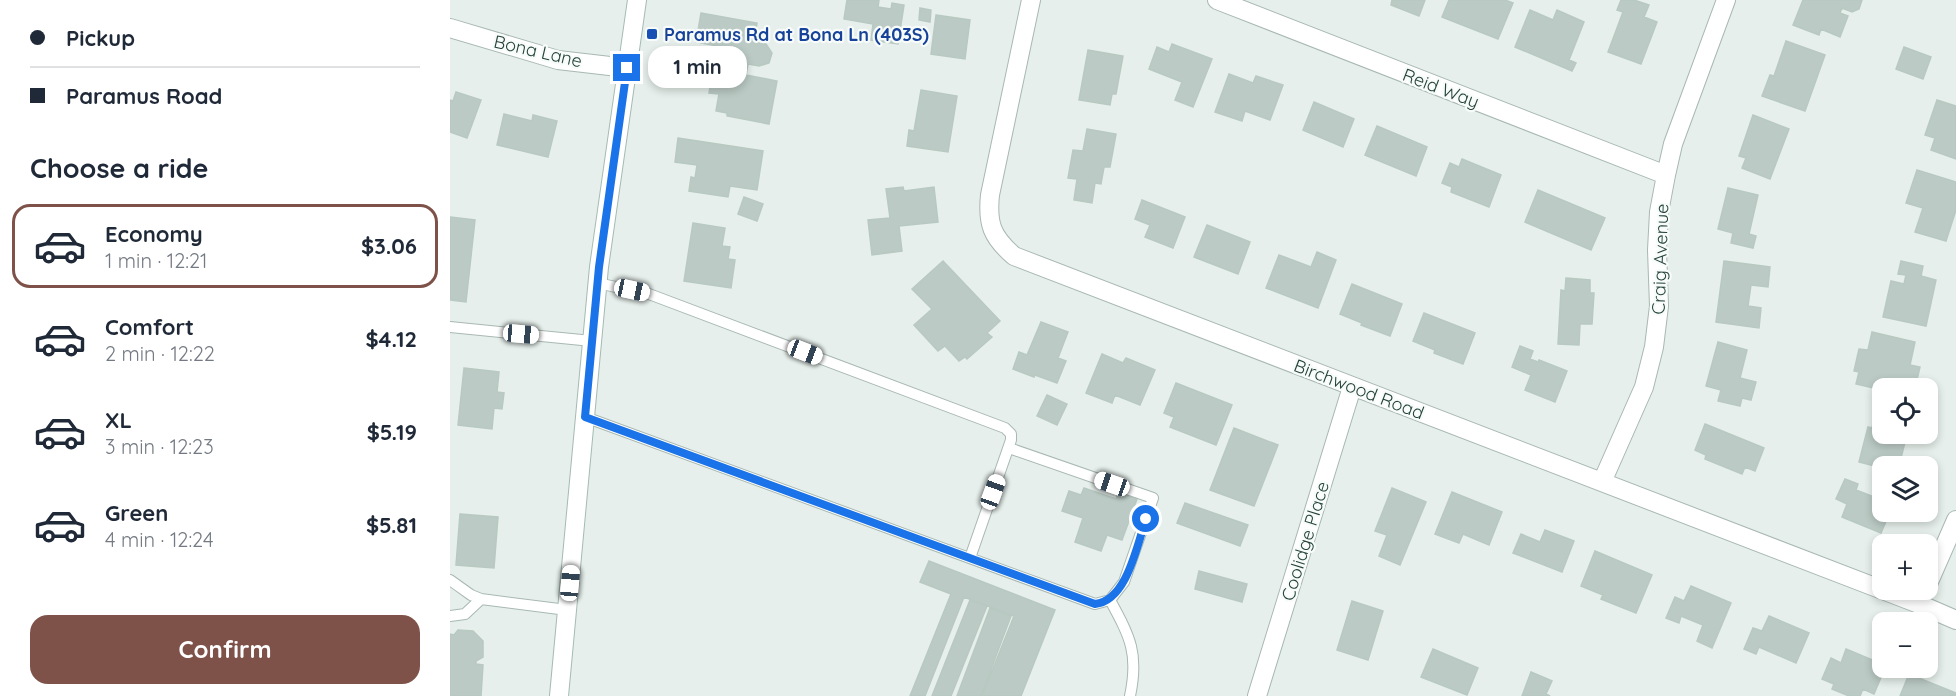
<!DOCTYPE html>
<meta charset="utf-8">
<style>
:root{--surface:#fff;--page:#f2f2f3;--text:#1f2937;--muted:#747a83;--line:#e0e1e3;--accent:#7f5249}
body{margin:0;font-family:Quicksand,sans-serif;background:var(--page);color:var(--text);height:100vh;display:flex;flex-direction:column;font-size:22px;white-space:nowrap}
*{box-sizing:border-box;margin:0}
p{font-size:20px;color:var(--muted)}
.icon{flex:none;width:33px;height:33px;fill:none;stroke:currentColor;stroke-width:2;stroke-linecap:round;stroke-linejoin:round}
.map{position:relative;flex:1;overflow:hidden}
.panel{display:flex;flex-direction:column;background:var(--surface);width:450px}
.panel>*{flex:none}
.guide{display:grid;align-content:center;height:132px;padding:0 30px;background:var(--surface)}
.controls{position:absolute;left:1422px;top:378px;display:grid;gap:12px}
.controls a{display:grid;place-items:center;width:66px;height:66px;border-radius:12px;background:var(--surface);box-shadow:0 3px 9px #0003;font-size:30px}
.end{position:absolute;width:27px;height:27px;margin:-14px;border:8px solid #1a73e8;background:#fff;box-shadow:0 0 0 3px #fff}
.from{border-radius:50%}
.bubble{position:absolute;height:42px;border-radius:18px;background:var(--surface);box-shadow:0 3px 9px #0003;font-size:20px;font-weight:700;line-height:42px;text-align:center}
.car{position:absolute;width:18px;height:36px;margin:-18px -9px;border-radius:8px;box-shadow:0 0 4px 2px #0007;background:linear-gradient(#fff 24%,#345 0 40%,#fff 0 76%,#345 0 86%,#fff 0)}
.guide b{display:flex;align-items:center;gap:21px;height:57px;font-size:22px}
.guide b+b{border-top:2px solid var(--line)}
.guide i{width:15px;height:15px;background:var(--text)}
ul{padding:0;list-style:none}
li{display:flex;align-items:center;gap:18px;height:84px;margin:0 12px 9px;padding:0 18px;border:3px solid transparent;border-radius:18px}
li div{flex:1}
li b{display:block;font-size:22px}
li em{font-style:normal;font-weight:700}
li.current{border-color:var(--accent)}
li>.icon{width:54px;height:54px;stroke-width:1.5}
h2{padding:0 30px;font-size:27px;line-height:72px}
.cta{display:flex;gap:12px;margin-top:auto;padding:12px 30px}
.cta a{flex:1;height:69px;border-radius:18px;background:var(--accent);color:#fff;font-size:24px;font-weight:700;line-height:69px;text-align:center}
main{display:flex;flex:1;min-height:0}
.map>svg:first-child{display:block}
.building{fill:#bbcac4;stroke:#b8c9c2;stroke-width:1.5}
.lines{fill:none;stroke-linecap:round;stroke-linejoin:round}
.service-casing{stroke:#a8b8b2;stroke-width:12}
.minor-casing{stroke:#a8b8b2;stroke-width:20}
.secondary-casing{stroke:#a4bbb3;stroke-width:20}
.service{stroke:#fff;stroke-width:10}
.minor{stroke:#fff;stroke-width:18}
.secondary{stroke:#fff;stroke-width:18}
.route{stroke:#1a73e8;stroke-width:8}
.transit-dot{fill:#1a4fb4;stroke:#f7fbf9;stroke-width:2}
.labels{text-anchor:middle;dominant-baseline:central;stroke-width:4.5;stroke-linejoin:round;paint-order:stroke}
.transit-label{font-size:18px;font-weight:bold;fill:#164399;stroke:#f7fbf9;text-anchor:start}
.street-label{font-size:18px;fill:#24423a;stroke:#f7fbf9}
</style>
<main>
<section class="panel">
<div class="guide">
<b><i class="from"></i>Pickup</b>
<b><i></i>Paramus Road</b>
</div>
<h2>Choose a ride</h2>
<ul>
<li class="current"><svg class="icon" aria-label="car" viewBox="0 0 24 24"><path d="M5 17H2v-5l4-1 3-4h7l3 4 3 1v5h-3M9 17h6M6 11h13"/><circle cx="7" cy="17" r="2"/><circle cx="17" cy="17" r="2"/></svg><div><b>Economy</b><p>1 min · 12:21</p></div><em>$3.06</em></li>
<li><svg class="icon" aria-label="car" viewBox="0 0 24 24"><path d="M5 17H2v-5l4-1 3-4h7l3 4 3 1v5h-3M9 17h6M6 11h13"/><circle cx="7" cy="17" r="2"/><circle cx="17" cy="17" r="2"/></svg><div><b>Comfort</b><p>2 min · 12:22</p></div><em>$4.12</em></li>
<li><svg class="icon" aria-label="car" viewBox="0 0 24 24"><path d="M5 17H2v-5l4-1 3-4h7l3 4 3 1v5h-3M9 17h6M6 11h13"/><circle cx="7" cy="17" r="2"/><circle cx="17" cy="17" r="2"/></svg><div><b>XL</b><p>3 min · 12:23</p></div><em>$5.19</em></li>
<li><svg class="icon" aria-label="car" viewBox="0 0 24 24"><path d="M5 17H2v-5l4-1 3-4h7l3 4 3 1v5h-3M9 17h6M6 11h13"/><circle cx="7" cy="17" r="2"/><circle cx="17" cy="17" r="2"/></svg><div><b>Green</b><p>4 min · 12:24</p></div><em>$5.81</em></li>
</ul>
<div class="cta"><a>Confirm</a></div>
</section>
<div class="map">
<svg width="1506" height="696" viewBox="0 0 1506 696">
<rect width="100%" height="100%" fill="#e6efeb"/>
<!-- building -->
<path class="building" d="M397 0H429L428 7 441 9 442 3 454 5 448 44 421 40 423 24 394 19Z
M942 0H975L969 16 941 5Z
M999 0H1055L1063 3 1048 39 992 17Z
M1171 0H1184L1199 5 1194 17 1207 22 1191 64 1158 52 1173 12 1167 10Z
M1353 0H1412L1409 9 1402 12 1392 8 1390 13 1398 16 1390 37 1371 29 1369 35 1343 25Z
M470 8 481 10 480 22 469 20Z
M1080 10 1103 20 1107 10 1134 22 1119 60 1126 63 1122 71 1065 47Z
M251 13 307 23 304 42 316 44 322 53 319 63 309 66 298 64 296 75 327 81 319 124 277 116V113L266 111 269 94 259 93 267 46 246 42Z
M486 15 520 20 515 59 481 54Z
M1336 41 1375 55 1355 111 1312 96 1320 75 1324 76Z
M722 44 762 59 743 107 725 100 732 82 699 69 707 47 719 52Z
M1454 47 1481 57 1473 79 1446 69Z
M638 50 673 56 666 94H662L660 105 629 100Z
M779 74 803 83 806 76 833 85 820 120 795 111 792 121 765 112Z
M471 90 507 96 498 152 457 146 459 130 464 131Z
M6 92 31 100 17 138 0 132V100L3 101Z
M1487 100 1506 106V159L1481 150 1485 138 1475 135Z
M864 102 904 119 893 147 853 130Z
M54 114 82 121 83 115 107 121 98 157 47 145Z
M1303 115 1339 129 1320 179 1292 168 1296 158 1289 156Z
M927 126 977 147 966 176 915 155Z
M637 129 666 134 660 167H654L651 184 645 183 642 203 624 200 627 179 618 178 623 150 633 151Z
M228 138 313 151 307 190 280 186 278 197 239 191 241 177 245 178 247 165 225 162Z
M1012 159 1051 175 1039 207 1001 192 1002 187 992 183 1000 163 1009 167Z
M1467 170 1506 182V210L1496 241 1465 232 1473 208 1456 203Z
M453 187 454 191 484 187 488 222 449 226 452 251 422 255 418 220 440 218 436 189Z
M1278 188 1308 195 1299 234 1306 236 1303 248 1281 243 1283 233 1268 229Z
M1088 190 1155 218 1141 250 1075 222Z
M294 197 313 204 307 221 288 214Z
M692 200 735 217 723 248 695 237 700 225 685 219Z
M0 217 25 220 16 302 0 300Z
M243 223 275 228 272 246 280 247 278 259 285 260 281 288 234 281Z
M757 225 800 242 788 274 744 257Z
M867 252 886 260 868 308 816 288 829 255 861 267Z
M493 261 550 321 537 333 542 337 517 359 515 357 509 361 495 346 488 351 464 325 482 309 462 289Z
M1274 261 1320 267 1318 287 1301 285 1298 306 1311 308 1309 328 1266 322Z
M1451 261 1473 266 1471 276 1486 280 1476 326 1433 317 1441 281 1454 284 1456 275 1448 274Z
M1116 278 1140 280V293H1144L1142 324H1130L1129 345 1108 344 1111 290 1115 291Z
M902 284 952 304 940 336 911 325 912 323 890 314Z
M974 313 1025 333 1013 364 984 353 985 350 963 341Z
M591 322 618 332 608 358 616 361 607 383 585 375 584 377 563 369 569 352 577 355Z
M1422 332 1465 342 1460 365 1470 367 1465 388 1432 390 1406 384 1409 372 1404 371 1409 349 1418 350Z
M1268 342 1297 350 1290 378 1306 382 1301 400 1292 398 1290 406 1268 401 1271 390 1256 386Z
M1070 346 1083 351 1080 359 1088 362 1089 360 1117 371 1105 402 1075 390 1081 375 1062 367Z
M652 354 673 363 676 358 705 370 690 405 665 395 662 403 636 393Z
M14 368 49 372 47 392 54 393 52 409 44 408 42 429 8 425Z
M726 383 782 405 766 445 720 427 724 417 714 413Z
M597 395 617 404 607 425 587 416Z
M1427 407 1432 408V434H1457L1449 466 1432 468 1409 462 1418 427 1422 428Z
M1255 424 1314 448 1305 471 1295 467 1292 474 1255 459 1256 455 1245 450Z
M784 428 828 445 804 506 760 490Z
M1395 479 1408 484 1406 490 1432 500V512H1440L1431 533 1392 517 1397 504 1386 499Z
M634 488 666 499 668 493 687 499 672 540 657 535 651 551 625 542 633 518 612 511 619 491 631 495Z
M942 488 976 502 950 565 929 556 937 535 925 531Z
M1002 492 1052 512 1039 545 1013 534 1009 543 985 534Z
M735 503 798 525 790 546 727 523Z
M10 514 48 517 44 568 6 565Z
M1095 530 1124 541 1112 572 1063 553 1071 534 1090 542Z
M1145 551 1202 575 1186 613 1151 599 1153 595 1131 586Z
M479 561 605 610 571 696H532L564 616 514 597 475 696H460L501 594 470 582Z
M749 571 797 584 792 602 745 589Z
M1241 586 1281 603 1262 648 1247 641 1253 625 1231 616 1229 623 1216 618 1225 597 1234 601Z
M520 600 537 606 501 696H482Z
M902 601 933 611 918 660 887 650Z
M540 608 561 616 531 696H507Z
M1319 616 1359 633 1346 663 1309 647 1306 654 1294 649 1303 628 1312 631Z
M8 630 23 631 33 641V657L26 661V664L33 665 31 696H0V634L4 635Z
M983 649 1028 668 1017 695 971 677Z
M1396 649 1432 664V668H1435L1424 694 1413 689 1410 696H1399L1382 689 1384 684 1372 679 1381 658 1391 663Z
M1081 672 1102 681 1096 694 1100 696H1072Z
M1459 674 1506 693V696H1450Z"/>
<g class="lines">
<!-- service casing -->
<g class="service-casing">
<path id="service" d="M147 283 199 294 555 428 561 434V440L520 558
M0 327 142 341
M135 417 645 604 660 600 674 582 703 498 559 448
M0 580 21 595 31 599 117 610
M660 600C680 637 689 653 680 696
M0 616 15 614 31 599"/>
</g>
<!-- minor casing -->
<g class="minor-casing">
<path id="minor" d="M581 0 540 195C537 224 542 237 564 256L1469 604 1506 620
M767 0 1216 175
M0 28 108 60 177 68
M1152 482 1194 387 1204 347 1209 306 1207 250 1209 212 1216 175 1223 144 1276 0
M1478 584 1506 520
M807 696 902 387"/>
</g>
<!-- secondary casing -->
<g class="secondary-casing">
<path id="secondary" d="M109 696 149 267 187 0"/>
</g>
<!-- service -->
<use href="#service" class="service"/>
<!-- minor -->
<use href="#minor" class="minor"/>
<!-- secondary -->
<use href="#secondary" class="secondary"/>
</g>
<g class="lines">
<!-- route -->
<path class="route" d="M177 68 149 267 135 417 645 604C677 601 687 545 696 519"/>
</g>
<!-- markers -->
<rect class="transit-dot" x="196" y="28" width="12" height="12" rx="3"/>
<g class="labels">
<!-- transit labels -->
<g class="transit-label">
<text x="214" y="34">Paramus Rd at Bona Ln (403S)</text>
</g>
<!-- street labels -->
<g class="street-label">
<text transform="translate(88 51) rotate(13)">Bona Lane</text>
<text transform="translate(991 88) rotate(21)">Reid Way</text>
<text transform="translate(1210 259) rotate(-88)">Craig Avenue</text>
<text transform="translate(909 389) rotate(21)">Birchwood Road</text>
<text transform="translate(855 541) rotate(-73)">Coolidge Place</text>
</g>
</g>
</svg>
<div class="controls">
<a><svg class="icon" aria-label="locate" viewBox="0 0 24 24"><circle cx="12" cy="12" r="6"/><path d="M12 2v4M12 18v4M2 12h4M18 12h4"/></svg></a>
<a><svg class="icon" aria-label="layers" viewBox="0 0 24 24"><path d="M12 4l9 5-9 5-9-5zM3 14l9 5 9-5"/></svg></a>
<a>+</a>
<a>−</a>
</div>
<i class="end from" style="left:696px;top:519px"></i>
<i class="end" style="left:177px;top:68px"></i>
<div class="bubble" style="left:198px;top:46px;width:99px">1 min</div>
<i class="car" style="left:182px;top:290px;rotate:102deg"></i>
<i class="car" style="left:71px;top:334px;rotate:95deg"></i>
<i class="car" style="left:355px;top:352px;rotate:111deg"></i>
<i class="car" style="left:662px;top:484px;rotate:289deg"></i>
<i class="car" style="left:543px;top:492px;rotate:20deg"></i>
<i class="car" style="left:120px;top:583px;rotate:5deg"></i>
</div>
</main>
